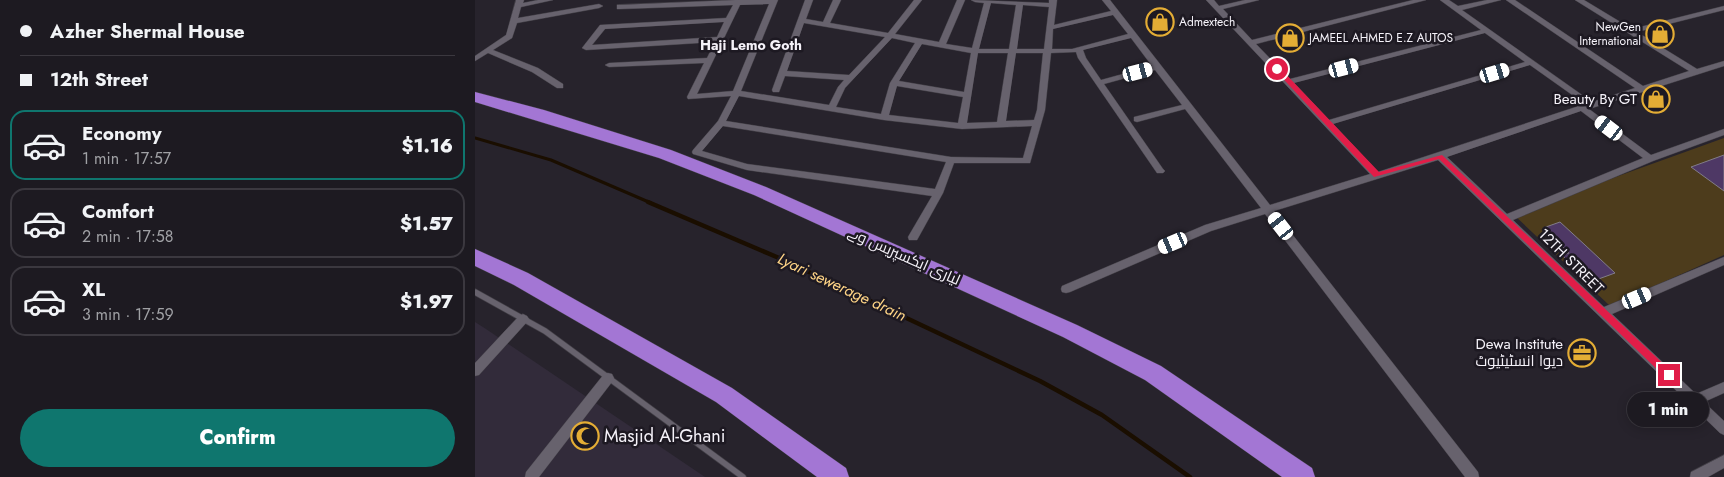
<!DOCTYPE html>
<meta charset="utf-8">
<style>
:root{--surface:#1d1a21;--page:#25232a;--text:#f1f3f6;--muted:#a0a1a5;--line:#3b383f;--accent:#0f766e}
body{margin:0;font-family:Jost,Cairo,sans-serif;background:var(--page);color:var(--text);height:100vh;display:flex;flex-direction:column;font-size:19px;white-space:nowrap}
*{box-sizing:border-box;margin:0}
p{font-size:16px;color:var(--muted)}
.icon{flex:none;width:28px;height:28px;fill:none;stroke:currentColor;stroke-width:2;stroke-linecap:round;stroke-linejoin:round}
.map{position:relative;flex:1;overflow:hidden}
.panel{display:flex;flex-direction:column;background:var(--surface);width:475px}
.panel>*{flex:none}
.top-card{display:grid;align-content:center;height:110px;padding:0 20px;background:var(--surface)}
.end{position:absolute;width:22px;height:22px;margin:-11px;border:6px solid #e11d48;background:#fff;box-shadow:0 0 0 2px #fff}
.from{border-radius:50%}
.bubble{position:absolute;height:35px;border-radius:18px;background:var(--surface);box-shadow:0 2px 12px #0003,0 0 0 1px var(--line);font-size:16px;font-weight:800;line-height:35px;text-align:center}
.car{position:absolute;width:15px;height:30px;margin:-15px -8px;border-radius:6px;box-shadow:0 0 4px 1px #0007;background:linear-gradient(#fff 24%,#345 0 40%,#fff 0 76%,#345 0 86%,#fff 0)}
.top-card b{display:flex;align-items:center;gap:18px;height:48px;font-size:19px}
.top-card b+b{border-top:1px solid var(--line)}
.top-card i{width:12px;height:12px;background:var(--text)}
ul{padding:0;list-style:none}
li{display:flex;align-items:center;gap:15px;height:70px;margin:0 10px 8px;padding:0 10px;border:2px solid var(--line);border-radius:15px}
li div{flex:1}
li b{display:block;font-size:19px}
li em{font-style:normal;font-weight:800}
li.active{border-color:var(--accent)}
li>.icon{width:45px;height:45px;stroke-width:1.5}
.action{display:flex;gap:10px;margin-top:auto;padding:10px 20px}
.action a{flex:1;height:58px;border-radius:30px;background:var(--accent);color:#fff;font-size:20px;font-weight:800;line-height:58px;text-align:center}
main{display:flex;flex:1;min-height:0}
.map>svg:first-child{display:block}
.built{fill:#322b3a}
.green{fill:#4d3c1c}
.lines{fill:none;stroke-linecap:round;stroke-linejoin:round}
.stream-far1{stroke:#1a0e00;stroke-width:3}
.stream{stroke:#1a0e00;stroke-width:4.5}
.building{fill:#4e3865;stroke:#827d88}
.service-casing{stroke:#423f46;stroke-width:7}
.minor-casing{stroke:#423f46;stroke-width:1}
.motorway-casing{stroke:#423f46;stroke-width:1}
.service{stroke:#67626d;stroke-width:5.5}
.minor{fill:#67626d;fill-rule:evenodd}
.motorway{fill:#a376d4;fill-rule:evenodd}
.route{fill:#e11d48}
.labels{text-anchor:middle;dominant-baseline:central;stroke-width:5;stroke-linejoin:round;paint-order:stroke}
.far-poi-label{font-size:12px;fill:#f5f2f9;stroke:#1d1922;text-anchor:start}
.far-neighbourhood-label{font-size:14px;font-weight:bold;fill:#f5f2f9;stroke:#1d1922}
.poi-label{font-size:15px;fill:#f5f2f9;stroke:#1d1922;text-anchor:end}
.street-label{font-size:15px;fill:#f5f2f9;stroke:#1d1922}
.water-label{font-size:16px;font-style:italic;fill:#fed486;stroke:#1d1922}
.near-poi-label{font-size:18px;fill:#f5f2f9;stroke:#1d1922;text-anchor:start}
</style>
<main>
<section class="panel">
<div class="top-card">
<b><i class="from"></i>Azher Shermal House</b>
<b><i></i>12th Street</b>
</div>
<ul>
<li class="active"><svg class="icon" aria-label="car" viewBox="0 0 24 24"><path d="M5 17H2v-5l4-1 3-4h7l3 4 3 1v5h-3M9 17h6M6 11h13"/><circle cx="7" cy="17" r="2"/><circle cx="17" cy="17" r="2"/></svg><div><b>Economy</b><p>1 min · 17:57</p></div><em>$1.16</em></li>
<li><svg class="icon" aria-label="car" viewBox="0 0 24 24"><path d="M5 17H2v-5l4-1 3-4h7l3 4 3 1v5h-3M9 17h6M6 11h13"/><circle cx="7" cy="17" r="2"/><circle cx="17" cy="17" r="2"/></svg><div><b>Comfort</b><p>2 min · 17:58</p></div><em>$1.57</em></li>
<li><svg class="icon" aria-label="car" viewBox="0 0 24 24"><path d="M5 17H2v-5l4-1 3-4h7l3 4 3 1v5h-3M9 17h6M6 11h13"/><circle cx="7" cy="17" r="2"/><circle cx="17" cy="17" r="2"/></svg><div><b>XL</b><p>3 min · 17:59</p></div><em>$1.97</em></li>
</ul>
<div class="action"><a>Confirm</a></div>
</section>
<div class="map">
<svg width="1249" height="477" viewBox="0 0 1249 477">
<rect width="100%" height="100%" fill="#27232c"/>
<!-- built -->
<path class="built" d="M0 322 11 329 230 477H0Z"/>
<!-- green -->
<path class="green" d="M1249 138V255L1135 306 1038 214Z"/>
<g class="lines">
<!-- stream-far1 -->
<path class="stream-far1" d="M0 138 76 160 176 203"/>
<!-- stream -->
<path class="stream" d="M173 202 304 258 565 381 627 415 715 477"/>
</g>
<!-- building -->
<path class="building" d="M1249 155V191L1216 167Z
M1085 222 1110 245 1140 273 1118 281 1110 272 1106 274 1087 255 1094 253 1068 228Z"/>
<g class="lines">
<!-- service casing -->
<g class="service-casing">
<path id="service" d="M0 292 70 331 268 477"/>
</g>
<!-- minor casing -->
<g class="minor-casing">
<path id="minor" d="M41 0H49L48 3 63 0H78L46 7 43 18 124 4 128 6 124 8 42 23 37 38 18 50 63 68 88 84V88H82L57 72 13 53 0 61V56L31 35Z
M260 0H303L266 91 354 105 363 87 369 80 310 76 304 92H298L297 90 330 0H338L331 19 348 22 358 0H366L355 23 413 33 439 0H447L420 34 464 42 482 0H490L471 44 497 48 509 3 500 2 496 0 574 3V0H582L579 25 636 11 627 0H635L795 205 895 174 731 0H739L744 6 770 0H784L748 9 777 40 938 0H951L781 44 815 79 1006 30 965 0H974L983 6 1012 0H1026L987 10 1117 102 1160 88 1031 0H1040L1168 86 1214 71 1100 0H1109L1157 29 1249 6V10L1162 32 1222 69 1249 61V66L1114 109 1176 155 1249 129V135L1178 161 1038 220 1129 307 1249 257V265L1137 314 1221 394 1249 382V393L1229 402 1249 421V435L1245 433 963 160 799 211 1003 472 1004 477H990L790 214 736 231 595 292 591 293 587 292 586 289 587 286 730 225 786 208 710 109 662 122 659 121V117L707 105 680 70 629 84 688 169 690 171 688 173H682L603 58 601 52 576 53 570 110 555 163H479L468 193 442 240H434L433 237 457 196 272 170 218 154 217 152 218 150 243 121 256 96 213 99 212 97 229 63 134 67 130 65 134 63 232 58 240 42 111 50 107 48 125 25 251 18 258 5 145 9H142V5ZM516 3 541 5 534 49H504ZM294 4 258 91 222 94 265 5ZM548 5 574 7 569 49H542ZM638 15 653 34 597 49H577L578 29ZM249 22 242 37 117 45 130 29ZM329 23 410 37 374 75 312 71ZM1010 33 1050 62 854 120 819 83ZM417 38 440 43 415 83 406 114 361 107 370 88ZM656 38 677 66 626 80 611 58 608 50ZM447 44 496 53 489 92 424 81ZM503 53H533L522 122 492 123ZM541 53H568L562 110 559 120 531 121ZM1055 65 1110 104 903 172 858 124ZM422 86 488 97 483 123 414 115ZM264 96 409 120 487 129 557 126 548 158 476 157 251 121ZM1106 111 1168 158 1032 214 972 157ZM248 126 471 162 460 189 272 164 227 151Z
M48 314 52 316 54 319 52 322 4 375 0 376V363L44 316Z
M133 373 137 374 139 378 137 382 64 477H50L51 472 129 374Z
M1249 455V468L1233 477H1215L1216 472Z"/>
</g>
<!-- motorway casing -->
<g class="motorway-casing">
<path id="motorway" d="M0 92 69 110 196 150 291 187 602 325 686 366 837 468 840 477H807L670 380 588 337 279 195 184 158 0 102Z
M0 249 53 273 257 388 371 468 374 477H342L241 402 39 285 0 266Z"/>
</g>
<!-- service -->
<use href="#service" class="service"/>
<!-- minor -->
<use href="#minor" class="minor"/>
<!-- motorway -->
<use href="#motorway" class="motorway"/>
</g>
<!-- route -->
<path class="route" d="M800 68H805L904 172 967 155 1197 372V378H1191L964 159 899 177 800 70Z"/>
<!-- icons -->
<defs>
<g id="shop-ring" transform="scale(1.4375)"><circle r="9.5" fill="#1d1922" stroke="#e4ad35" stroke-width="1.5"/><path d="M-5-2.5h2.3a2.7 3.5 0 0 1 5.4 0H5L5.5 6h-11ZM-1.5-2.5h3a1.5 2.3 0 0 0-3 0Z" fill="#e4ad35"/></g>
<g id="office-ring" transform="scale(1.4375)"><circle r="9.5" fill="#1d1922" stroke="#e4ad35" stroke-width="1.5"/><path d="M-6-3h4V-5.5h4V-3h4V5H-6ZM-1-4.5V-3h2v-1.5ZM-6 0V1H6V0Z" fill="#e4ad35"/></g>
<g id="mosque-ring" transform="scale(1.4375)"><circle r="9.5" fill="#1d1922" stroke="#e4ad35" stroke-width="1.5"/><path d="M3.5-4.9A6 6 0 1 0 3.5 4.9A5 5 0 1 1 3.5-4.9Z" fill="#e4ad35"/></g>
</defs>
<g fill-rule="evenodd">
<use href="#shop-ring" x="685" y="22"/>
<use href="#shop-ring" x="1185" y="34"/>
<use href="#shop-ring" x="815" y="38"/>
<use href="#shop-ring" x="1181" y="99"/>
<use href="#office-ring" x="1107" y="353"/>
<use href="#mosque-ring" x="110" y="436"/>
</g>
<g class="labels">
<!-- far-poi labels -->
<g class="far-poi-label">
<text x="704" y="22">Admextech</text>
<text x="1166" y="27" text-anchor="end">NewGen<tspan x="1166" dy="14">International</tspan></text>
<text x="834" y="38">JAMEEL AHMED E.Z AUTOS</text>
</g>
<!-- far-neighbourhood labels -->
<g class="far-neighbourhood-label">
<text x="276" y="45">Haji Lemo Goth</text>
</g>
<!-- poi labels -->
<g class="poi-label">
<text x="1162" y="99">Beauty By GT</text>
<text x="1088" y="344">Dewa Institute<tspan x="1088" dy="17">دیوا انسٹیٹیوٹ</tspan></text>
</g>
<!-- street labels -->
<g class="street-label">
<text transform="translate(429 256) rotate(24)">لیاری ایکسپریس وے</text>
<text transform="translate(1096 261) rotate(45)">12TH STREET</text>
</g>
<!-- water labels -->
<g class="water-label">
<text transform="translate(367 287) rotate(25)">Lyari sewerage drain</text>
</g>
<!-- near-poi labels -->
<g class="near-poi-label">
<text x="129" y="436">Masjid Al-Ghani</text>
</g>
</g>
</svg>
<i class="end from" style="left:802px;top:69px"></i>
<i class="end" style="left:1194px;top:375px"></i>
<div class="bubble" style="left:1152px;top:392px;width:82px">1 min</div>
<i class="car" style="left:869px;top:68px;rotate:75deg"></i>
<i class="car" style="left:663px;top:72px;rotate:75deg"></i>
<i class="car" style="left:1020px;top:73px;rotate:73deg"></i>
<i class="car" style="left:1134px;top:128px;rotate:307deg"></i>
<i class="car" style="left:806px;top:226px;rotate:322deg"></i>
<i class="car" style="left:698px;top:243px;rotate:247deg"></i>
<i class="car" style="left:1162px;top:298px;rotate:67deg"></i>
</div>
</main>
